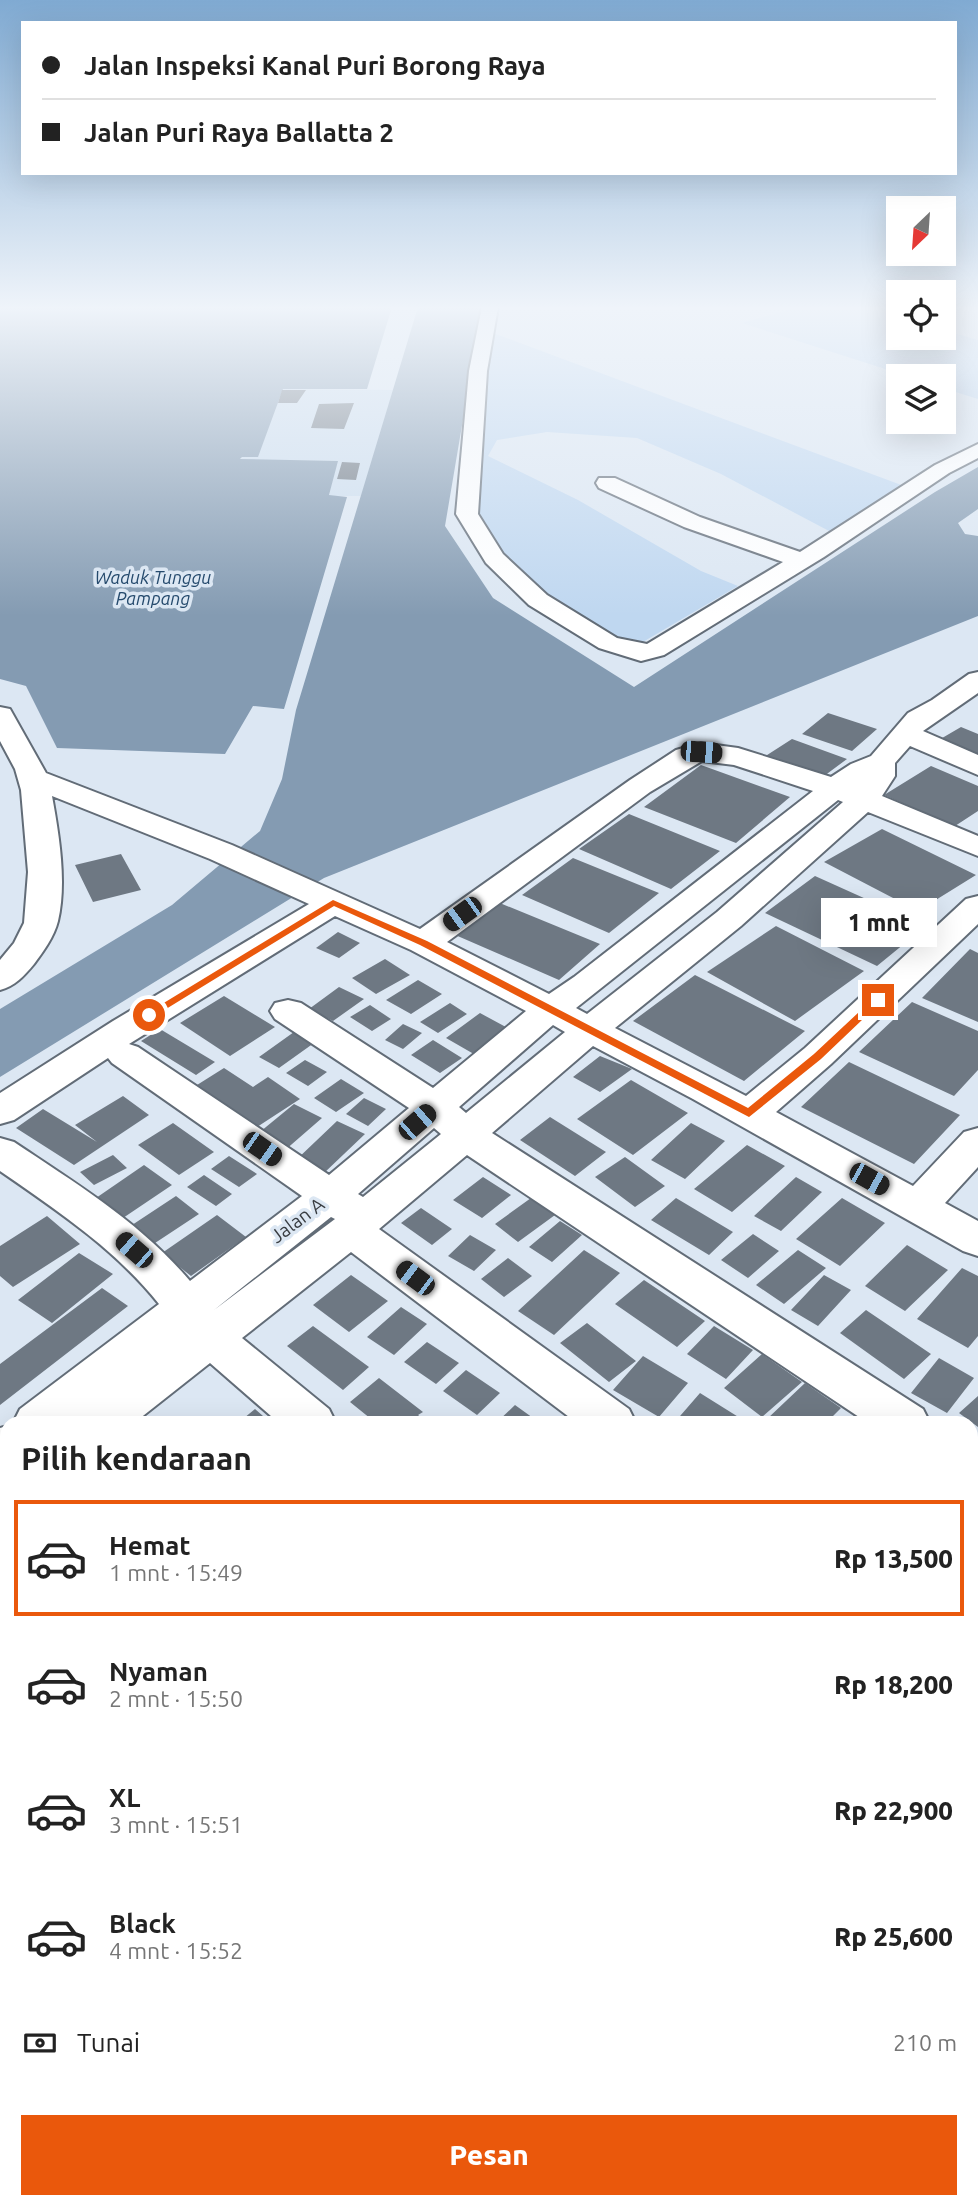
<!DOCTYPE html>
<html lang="id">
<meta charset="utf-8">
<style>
:root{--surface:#fff;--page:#f6f6f6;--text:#222;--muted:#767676;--line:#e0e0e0;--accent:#ea580c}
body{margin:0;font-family:Ubuntu,sans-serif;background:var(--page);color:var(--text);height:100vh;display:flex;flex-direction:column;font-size:26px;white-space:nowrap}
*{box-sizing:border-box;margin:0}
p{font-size:23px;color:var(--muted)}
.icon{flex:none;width:38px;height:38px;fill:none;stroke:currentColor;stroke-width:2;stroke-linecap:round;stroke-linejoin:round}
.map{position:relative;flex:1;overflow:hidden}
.panel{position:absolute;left:0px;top:1416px;width:978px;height:793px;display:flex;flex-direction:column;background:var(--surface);border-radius:21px 21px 0 0;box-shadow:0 7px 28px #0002}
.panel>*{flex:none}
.top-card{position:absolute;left:21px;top:21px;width:936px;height:154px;border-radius:0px;box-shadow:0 7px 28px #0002;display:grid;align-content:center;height:154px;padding:0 21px;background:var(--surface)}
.needle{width:46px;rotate:205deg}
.fabs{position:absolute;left:886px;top:196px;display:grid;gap:14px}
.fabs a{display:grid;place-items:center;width:70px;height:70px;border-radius:0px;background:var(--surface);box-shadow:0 7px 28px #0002;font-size:35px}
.end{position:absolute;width:32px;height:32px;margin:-16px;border:9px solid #ea580c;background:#fff;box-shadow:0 0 0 4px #fff}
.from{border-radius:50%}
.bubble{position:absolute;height:49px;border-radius:0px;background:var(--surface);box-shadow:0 7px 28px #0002;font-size:23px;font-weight:800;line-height:49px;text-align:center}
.car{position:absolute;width:21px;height:42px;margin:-21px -10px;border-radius:9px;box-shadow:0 0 5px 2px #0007;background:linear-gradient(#222 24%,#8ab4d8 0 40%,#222 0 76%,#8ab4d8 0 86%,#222 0)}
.top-card b{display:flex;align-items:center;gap:24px;height:66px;font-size:26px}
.top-card b+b{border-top:2px solid var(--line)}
.top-card i{width:18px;height:18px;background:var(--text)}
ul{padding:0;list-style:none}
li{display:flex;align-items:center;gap:21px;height:116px;margin:0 14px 10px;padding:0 7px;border:4px solid transparent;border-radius:0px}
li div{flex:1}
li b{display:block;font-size:26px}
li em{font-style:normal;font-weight:800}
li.current{border-color:var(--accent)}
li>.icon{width:63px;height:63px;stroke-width:1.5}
h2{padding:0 21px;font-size:32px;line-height:84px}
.pay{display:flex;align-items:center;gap:18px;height:77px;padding:0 21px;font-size:26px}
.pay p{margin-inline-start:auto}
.cta{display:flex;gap:14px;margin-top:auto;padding:14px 21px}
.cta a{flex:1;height:80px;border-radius:0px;background:var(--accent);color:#fff;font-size:28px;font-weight:800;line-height:80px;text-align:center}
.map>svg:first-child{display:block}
.built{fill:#cde}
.green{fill:#bfd7f0}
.water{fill:#849bb2}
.building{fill:#6e7883}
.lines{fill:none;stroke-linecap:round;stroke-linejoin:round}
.minor-casing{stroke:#626c77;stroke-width:4}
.minor{fill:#fff;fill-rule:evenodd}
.route{fill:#ea580c}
.labels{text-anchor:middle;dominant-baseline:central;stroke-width:7;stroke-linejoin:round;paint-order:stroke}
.far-water-label{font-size:18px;font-style:italic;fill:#254a6d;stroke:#dce7f3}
.street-label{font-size:19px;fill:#383c41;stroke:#dce7f3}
</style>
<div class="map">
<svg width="978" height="2208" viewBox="0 0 978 2208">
<rect width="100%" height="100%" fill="#dce7f3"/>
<!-- built -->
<path class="built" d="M283 389 393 390 361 496H329L337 461 240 460 242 457 258 456Z"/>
<!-- green -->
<path class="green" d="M799 307H868L898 317V338H943V330L978 340V399L943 388V376H907L742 323Z
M493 333 904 486 831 532 721 474 637 438 547 432 497 440 488 456 578 500 701 571 738 586 636 646 605 640 495 553 476 505 477 455Z
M7 1830V2202H971V2066L978 2063V2208H0V1836Z"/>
<!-- water -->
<path class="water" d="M0 307H392L367 389H283L258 457H242L240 459 338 461 329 495 347 497 284 709 253 706 225 754 57 748 26 686 0 679Z
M418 307H482L445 526 493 598 634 687 935 492 978 467V509L958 523 965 534 978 536V616L324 878 0 1077V1009L172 905 260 831 282 779 296 710Z"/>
<!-- building -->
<path class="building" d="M282 390H306L297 403H278Z
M354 403 344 429 311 428 319 404Z
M342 462 360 463 356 480 337 479Z
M828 713 877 729 852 751 802 734Z
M961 727 978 734V758L937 741Z
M792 739 847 759 820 779 764 757Z
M701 765 790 797 736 843 644 807Z
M931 766 978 786V811L955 826 884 795Z
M629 814 720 851 671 889 579 849Z
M882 829 976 875 918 911 824 862Z
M121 854 141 890 93 902 75 865Z
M573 858 659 893 609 933 522 895Z
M815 876 926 926 877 966 765 913Z
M495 901 600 944 559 980 453 934Z
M776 926 864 971 795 1021 707 972Z
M338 932 360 943 339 958 316 948Z
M970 949 978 953V1022L922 998Z
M385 959 410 975 376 994 352 978Z
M695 975 805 1031 744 1081 633 1021Z
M418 980 442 994 411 1014 386 1000Z
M339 987 364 999 333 1021 309 1009Z
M224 996 275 1027 230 1056 180 1023Z
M912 1002 978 1031V1070L954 1096 859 1052Z
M450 1003 467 1014 438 1033 420 1022Z
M370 1005 391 1019 372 1031 350 1017Z
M480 1013 513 1031 479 1057 446 1038Z
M403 1024 422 1033 403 1049 385 1040Z
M160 1029 215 1062 196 1075 141 1041Z
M294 1032 314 1043 279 1068 259 1057Z
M433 1040 462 1058 440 1073 411 1055Z
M600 1056 632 1069 600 1092 573 1077Z
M305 1060 327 1072 308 1086 286 1073Z
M849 1062 960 1115 914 1164 801 1107Z
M224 1068 253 1087 268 1077 300 1099 257 1127 197 1085Z
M341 1079 364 1093 336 1112 314 1098Z
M631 1080 688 1113 633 1155 577 1119Z
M123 1096 149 1115 74 1165 16 1128 43 1109 97 1142 75 1125Z
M364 1098 386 1109 368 1126 346 1114Z
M294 1104 322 1118 284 1151 255 1136Z
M550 1117 606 1152 575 1176 520 1140Z
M337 1121 365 1134 323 1174 295 1161Z
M173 1123 214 1152 179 1175 138 1145Z
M691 1123 725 1141 685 1179 651 1160Z
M747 1145 785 1166 732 1212 694 1189Z
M113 1155 127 1168 94 1185 80 1172Z
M229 1156 257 1174 239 1187 211 1169Z
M625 1157 665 1186 635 1207 595 1177Z
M144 1165 172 1185 123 1218 96 1198Z
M204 1175 232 1194 216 1206 187 1187Z
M483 1177 511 1195 482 1218 453 1200Z
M796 1177 822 1192 781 1231 754 1216Z
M176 1196 199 1214 152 1245 129 1227Z
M531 1198 555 1215 518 1242 495 1224Z
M676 1198 733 1232 709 1255 651 1220Z
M842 1198 885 1223 840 1266 796 1239Z
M421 1208 452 1229 432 1245 401 1223Z
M217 1215 246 1237 191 1276 162 1253Z
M47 1216 80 1244 13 1287 0 1276V1246Z
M560 1221 582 1235 552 1262 529 1247Z
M753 1234 779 1251 748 1278 721 1260Z
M470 1235 496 1250 474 1271 448 1256Z
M907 1245 948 1270 905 1311 865 1286Z
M584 1250 620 1273 554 1335 518 1311Z
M798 1250 826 1268 784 1304 756 1285Z
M79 1253 113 1274 52 1323 18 1300Z
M508 1258 532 1276 504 1297 481 1279Z
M962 1268 978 1276V1336L968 1348 917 1319Z
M351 1275 388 1301 349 1332 313 1305Z
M824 1275 851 1290 818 1326 791 1310Z
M644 1280 705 1321 677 1347 615 1304Z
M102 1288 128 1306 0 1405V1364Z
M401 1307 427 1324 394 1355 367 1337Z
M866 1310 931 1354 904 1379 840 1333Z
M587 1323 636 1361 609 1382 560 1343Z
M313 1326 369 1367 343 1390 287 1346Z
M714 1326 753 1350 726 1379 687 1354Z
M427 1342 459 1363 436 1384 404 1362Z
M762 1354 802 1382 762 1417 724 1388Z
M643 1356 688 1383 659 1417 613 1390Z
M939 1358 974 1378 947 1413 911 1393Z
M466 1370 500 1393 477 1415 443 1391Z
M379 1378 423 1412 418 1415 428 1423H376L350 1402Z
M805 1383 841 1408 826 1423H772L767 1419Z
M700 1393 740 1418 735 1423H674Z
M978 1396V1427L959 1413Z
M515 1405 540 1423H496Z
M255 1409 271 1423H238Z
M971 1507 978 1511V1559L971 1554Z
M7 1528V1573L0 1567V1534Z
M0 1585 7 1592V1625L0 1631Z
M978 1717V1794L971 1783V1720Z
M0 1727 7 1734V1791L0 1797Z
M978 1841V1941L971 1944V1844Z"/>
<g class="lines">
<!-- minor casing -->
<g class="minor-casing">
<path id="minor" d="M482 307H498L487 371 478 514 503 554 547 595 617 638 647 644 783 562 684 527 599 488 596 483 599 478H615L700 517 800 552 935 465 978 444V458L949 473 824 557 664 655 641 661 599 648 529 605 486 563 456 514 469 371Z
M978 672V693L923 731 978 755V775L910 746 895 763V776L882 796 978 836V856L868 812 741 926 615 1028 746 1096 805 1048 966 899 978 896V924L831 1064 776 1112 913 1186 964 1132 978 1128V1167L945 1203 978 1221V1256L963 1251 693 1099 593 1046 492 1133 923 1409 930 1423H868L467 1155 379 1229 629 1409 636 1423H577L351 1252 242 1338 329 1409 336 1423H279L210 1363 134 1423H75L78 1417 71 1423H13L20 1409 159 1304C115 1249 58 1211 0 1171V1138L14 1142C77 1184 141 1223 190 1281L302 1196 112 1063 108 1058 14 1120 0 1124V1093L113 1021 309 904 210 859 52 796C59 834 67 883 58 921 54 937 43 952 34 964 24 976 15 986 0 990V960L14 943 24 923 28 872 21 790 15 769 0 741V707L10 709 46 773 232 845 420 929 630 780 676 750 701 743 738 748 831 777 851 764 871 756 908 713 932 700 969 674ZM702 761 734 765 813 791 574 977 549 994 447 942 650 792ZM838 800 843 802 717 912 587 1014 576 1008ZM335 916 411 950 526 1011 433 1088 301 1003 288 1000 275 1003 270 1011 275 1019 409 1108 329 1175 138 1047 129 1044ZM553 1025 565 1032 466 1113 459 1107ZM434 1128 441 1134 363 1197 358 1194ZM331 1217 335 1219 214 1310Z
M7 1426V1470L0 1472V1428Z
M971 1445 978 1447V1491L971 1488Z
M7 1471V1516L0 1518V1473Z
M978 1604V1652L971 1654V1605Z
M978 1959V2023L971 2026V1962Z"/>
</g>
<!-- minor -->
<use href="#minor" class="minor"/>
</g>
<!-- sky -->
<linearGradient id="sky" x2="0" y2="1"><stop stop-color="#80aad2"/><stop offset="0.5" stop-color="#eff4fa"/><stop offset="1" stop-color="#eff4fa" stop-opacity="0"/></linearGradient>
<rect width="978" height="616" fill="url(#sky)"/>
<!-- route -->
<path class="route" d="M333 900 427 941 748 1108 814 1054 874 998 883 1000 821 1059 749 1117 420 945 334 906 153 1017 144 1015Z"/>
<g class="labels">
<!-- far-water labels -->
<g class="far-water-label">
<text x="153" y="577">Waduk Tunggu<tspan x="153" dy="21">Pampang</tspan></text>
</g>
<!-- street labels -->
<g class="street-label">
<text transform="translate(297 1220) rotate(-37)">Jalan A</text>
</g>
</g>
</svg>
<div class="fabs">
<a><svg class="needle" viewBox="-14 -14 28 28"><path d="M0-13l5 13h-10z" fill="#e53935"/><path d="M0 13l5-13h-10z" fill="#767676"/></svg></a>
<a><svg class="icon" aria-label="locate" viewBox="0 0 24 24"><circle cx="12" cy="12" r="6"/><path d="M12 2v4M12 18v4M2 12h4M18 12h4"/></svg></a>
<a><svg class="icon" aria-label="layers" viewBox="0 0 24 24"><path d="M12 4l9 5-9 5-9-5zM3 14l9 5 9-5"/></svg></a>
</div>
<i class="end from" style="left:149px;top:1015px"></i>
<i class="end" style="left:878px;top:1000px"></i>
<div class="bubble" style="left:821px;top:898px;width:116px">1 mnt</div>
<i class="car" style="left:701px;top:752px;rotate:94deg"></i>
<i class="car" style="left:462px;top:914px;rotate:234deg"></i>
<i class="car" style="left:417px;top:1122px;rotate:49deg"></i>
<i class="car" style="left:262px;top:1149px;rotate:125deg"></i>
<i class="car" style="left:869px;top:1179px;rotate:119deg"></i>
<i class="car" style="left:134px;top:1250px;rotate:311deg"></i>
<i class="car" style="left:415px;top:1278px;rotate:307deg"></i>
<div class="top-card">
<b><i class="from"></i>Jalan Inspeksi Kanal Puri Borong Raya</b>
<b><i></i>Jalan Puri Raya Ballatta 2</b>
</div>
<section class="panel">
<h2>Pilih kendaraan</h2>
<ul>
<li class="current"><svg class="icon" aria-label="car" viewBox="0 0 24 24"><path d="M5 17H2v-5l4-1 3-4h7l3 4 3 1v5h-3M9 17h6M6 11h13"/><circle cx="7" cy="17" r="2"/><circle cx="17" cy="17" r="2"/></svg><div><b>Hemat</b><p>1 mnt · 15:49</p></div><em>Rp 13,500</em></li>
<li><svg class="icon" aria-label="car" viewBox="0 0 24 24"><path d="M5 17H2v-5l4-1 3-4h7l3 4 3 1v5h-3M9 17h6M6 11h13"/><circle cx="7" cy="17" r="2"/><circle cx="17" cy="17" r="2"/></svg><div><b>Nyaman</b><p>2 mnt · 15:50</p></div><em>Rp 18,200</em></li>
<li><svg class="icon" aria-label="car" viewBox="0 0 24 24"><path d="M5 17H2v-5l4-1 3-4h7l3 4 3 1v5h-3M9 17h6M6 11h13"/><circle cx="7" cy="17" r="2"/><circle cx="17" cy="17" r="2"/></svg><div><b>XL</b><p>3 mnt · 15:51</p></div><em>Rp 22,900</em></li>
<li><svg class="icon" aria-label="car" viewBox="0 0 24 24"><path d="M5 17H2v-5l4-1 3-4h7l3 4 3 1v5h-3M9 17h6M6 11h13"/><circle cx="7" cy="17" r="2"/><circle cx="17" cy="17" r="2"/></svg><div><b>Black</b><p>4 mnt · 15:52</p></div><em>Rp 25,600</em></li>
</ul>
<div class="pay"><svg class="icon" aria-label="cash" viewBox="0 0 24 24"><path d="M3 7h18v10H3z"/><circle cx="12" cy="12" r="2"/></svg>Tunai<p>210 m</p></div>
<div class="cta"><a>Pesan</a></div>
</section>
</div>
